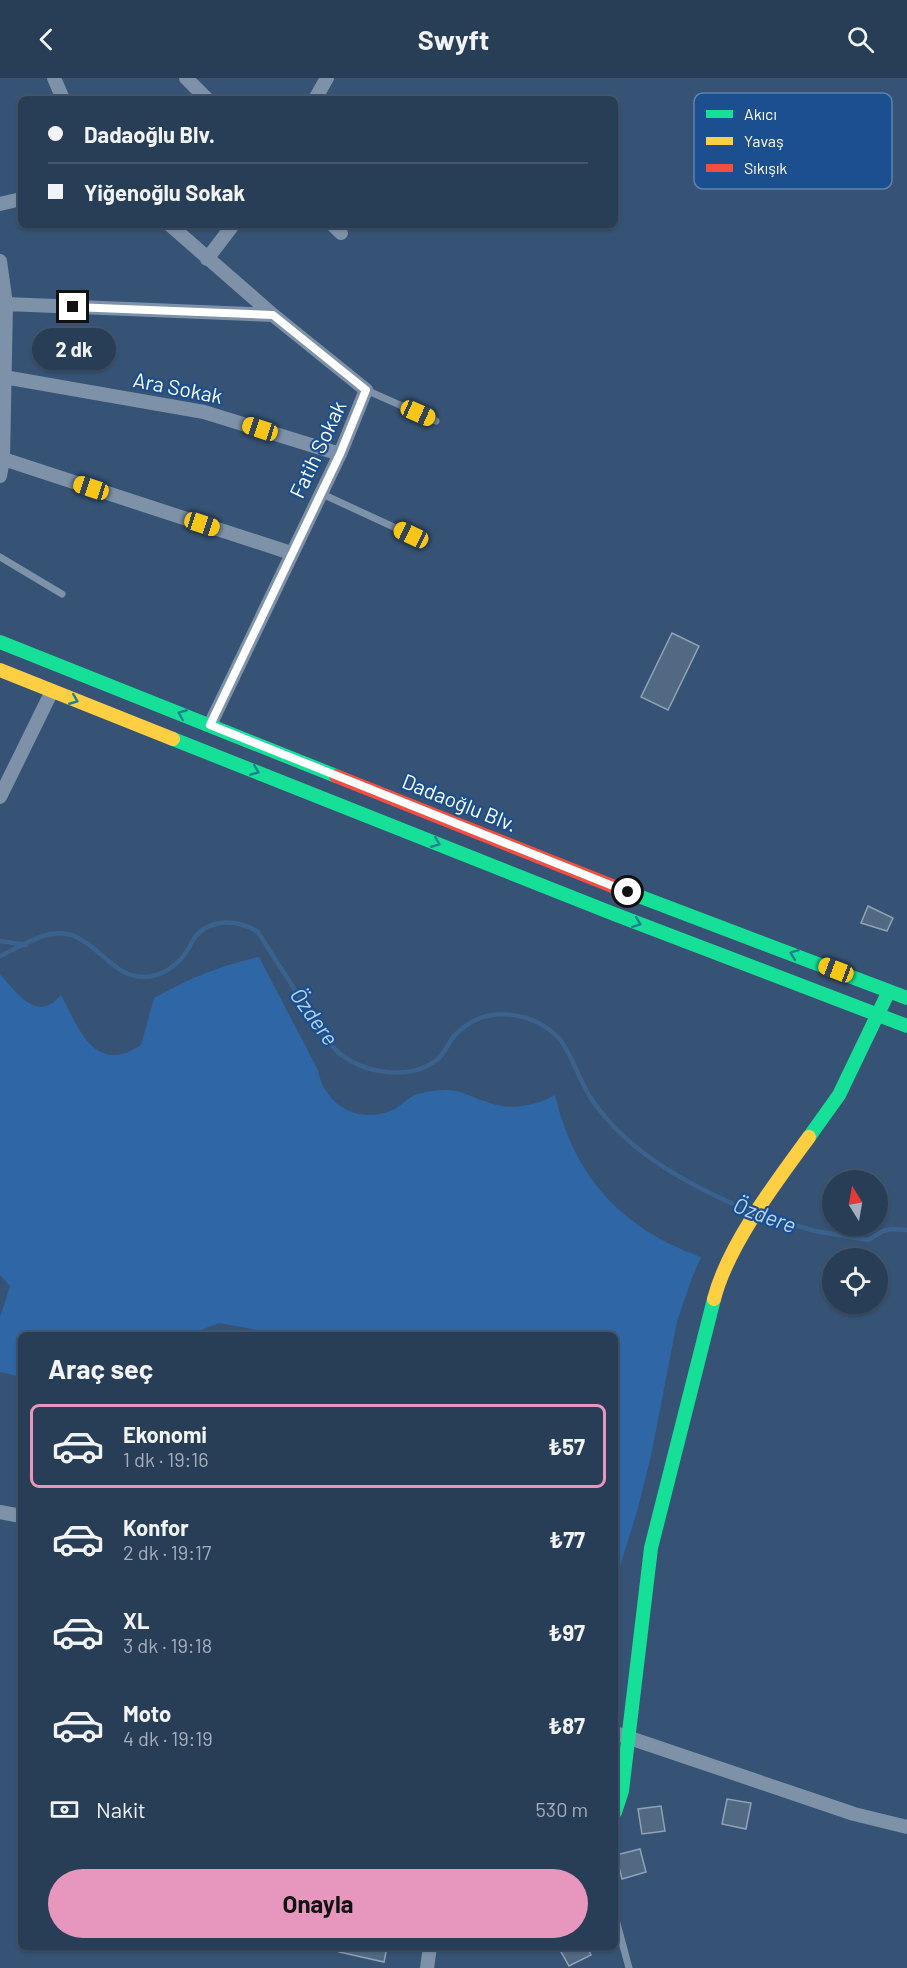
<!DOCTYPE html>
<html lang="tr">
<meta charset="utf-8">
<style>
:root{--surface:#283e57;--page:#30455d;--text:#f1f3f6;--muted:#a5aeba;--line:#44576d;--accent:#e797bd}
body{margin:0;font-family:Barlow,sans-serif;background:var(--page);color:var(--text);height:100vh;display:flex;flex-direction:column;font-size:22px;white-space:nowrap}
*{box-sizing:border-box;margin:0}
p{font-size:20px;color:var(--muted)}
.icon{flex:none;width:33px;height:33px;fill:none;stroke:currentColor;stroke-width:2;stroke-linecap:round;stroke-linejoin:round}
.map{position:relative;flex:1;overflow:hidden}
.panel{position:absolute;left:18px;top:1254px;width:600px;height:618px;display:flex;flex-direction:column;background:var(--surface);border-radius:9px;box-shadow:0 2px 4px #0004,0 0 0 2px var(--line)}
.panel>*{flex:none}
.guide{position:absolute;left:18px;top:18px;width:600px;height:132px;border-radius:9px;box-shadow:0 2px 4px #0004,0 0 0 2px var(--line);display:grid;align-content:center;height:132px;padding:0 30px;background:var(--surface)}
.needle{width:39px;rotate:349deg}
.fabs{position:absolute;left:822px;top:1092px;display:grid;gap:12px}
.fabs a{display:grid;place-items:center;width:66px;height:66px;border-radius:50%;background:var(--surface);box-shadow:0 2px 4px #0004,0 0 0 2px var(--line);font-size:30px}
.end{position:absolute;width:27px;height:27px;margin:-14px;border:8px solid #fff;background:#111;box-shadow:0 0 0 3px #111}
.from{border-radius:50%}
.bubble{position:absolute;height:42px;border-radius:21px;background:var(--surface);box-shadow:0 2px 4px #0004,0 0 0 2px var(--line);font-size:20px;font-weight:700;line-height:42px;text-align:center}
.car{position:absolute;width:18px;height:36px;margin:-18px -9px;border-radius:8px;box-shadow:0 0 4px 2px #0007;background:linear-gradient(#f5c518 24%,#345 0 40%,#f5c518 0 76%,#345 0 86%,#f5c518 0)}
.guide b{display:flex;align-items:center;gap:21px;height:57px;font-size:22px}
.guide b+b{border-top:2px solid var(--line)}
.guide i{width:15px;height:15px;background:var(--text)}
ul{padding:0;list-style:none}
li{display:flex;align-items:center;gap:18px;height:84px;margin:0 12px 9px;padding:0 18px;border:3px solid transparent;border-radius:9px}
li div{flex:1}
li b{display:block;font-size:22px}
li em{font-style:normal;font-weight:700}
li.current{border-color:var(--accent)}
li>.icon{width:54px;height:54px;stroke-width:1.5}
h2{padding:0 30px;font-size:27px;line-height:72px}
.pay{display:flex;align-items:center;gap:15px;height:66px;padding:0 30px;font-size:22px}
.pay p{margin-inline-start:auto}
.button{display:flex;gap:12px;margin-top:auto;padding:12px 30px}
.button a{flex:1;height:69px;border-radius:36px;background:var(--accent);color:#111;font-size:24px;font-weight:700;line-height:69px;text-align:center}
header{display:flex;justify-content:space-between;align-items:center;height:78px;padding:0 30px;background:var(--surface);font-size:27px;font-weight:700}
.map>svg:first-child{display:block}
.green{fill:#2f66a5}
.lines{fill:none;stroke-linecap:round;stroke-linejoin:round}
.stream{stroke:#3b618d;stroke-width:4.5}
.building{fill:#526984;stroke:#92a2b6;stroke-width:1.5}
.lane{stroke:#7d92a8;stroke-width:7}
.street{stroke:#7d92a8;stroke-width:14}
.fast{stroke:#16e098;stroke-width:14}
.slow{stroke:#ffcf43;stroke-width:14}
.jam{stroke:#f24e42;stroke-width:14}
.oneway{stroke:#198292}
.route{stroke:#fff;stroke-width:8}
.labels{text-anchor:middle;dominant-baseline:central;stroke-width:4.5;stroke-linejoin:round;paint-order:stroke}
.street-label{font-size:21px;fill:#fff;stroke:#1b4f8f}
.water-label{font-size:22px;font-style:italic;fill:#b5d3f5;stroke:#1b4f8f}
.key{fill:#1b4f8f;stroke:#5f84b1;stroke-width:1.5}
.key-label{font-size:16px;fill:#fff}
</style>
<header><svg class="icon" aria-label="back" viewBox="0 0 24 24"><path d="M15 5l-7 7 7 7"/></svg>Swyft<svg class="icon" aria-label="search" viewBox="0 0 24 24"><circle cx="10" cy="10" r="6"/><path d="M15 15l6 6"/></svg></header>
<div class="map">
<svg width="907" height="1890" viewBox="0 0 907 1890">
<rect width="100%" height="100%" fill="#365274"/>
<!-- green -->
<path class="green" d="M259 879 318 992C324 1026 357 1046 390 1033 399 1030 405 1022 413 1018 423 1013 438 1012 449 1012 462 1013 472 1019 484 1023 508 1033 533 1029 555 1017 574 1099 622 1151 701 1179L692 1200 677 1244 651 1378 638 1430 615 1505V1257H284L219 1245 188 1257H21V1299L0 1294V1239L10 1208 0 1197V896C16 914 37 946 61 917 79 950 94 998 141 967L154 920C187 901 221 887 259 879Z"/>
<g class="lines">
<!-- stream -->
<path class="stream" d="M0 863 26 867
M0 878C14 872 36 858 51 856 95 848 109 907 152 898 167 895 181 884 188 871 191 867 192 863 195 859 211 840 238 841 258 854 274 880 291 905 307 931 317 947 325 963 339 975 365 996 411 1003 438 981 446 974 449 962 457 955 487 926 532 933 560 961 573 979 579 1002 592 1022 629 1076 692 1109 752 1134
M760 1137 815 1153 868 1162 883 1153 892 1151 907 1152"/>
</g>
<!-- building -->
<path class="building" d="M672 555 699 568 668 632 641 619Z
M868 828 893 840 887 853 861 845Z
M727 1721 751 1725 746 1751 722 1746Z
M661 1728 665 1753 642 1756 638 1731Z
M640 1771 646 1794 622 1801 616 1777Z
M340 1869H387L384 1884 339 1874Z
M567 1869H587L591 1877 569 1888 560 1872Z"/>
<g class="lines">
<!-- lane -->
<path class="lane" d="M366 312 436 343
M320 415 411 457
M0 479 62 516
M615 1838 629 1890"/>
<!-- street -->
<path class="street" d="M54 0 63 21
M186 0 207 21
M315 21 327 0
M0 126 21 121
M170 147 273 237 366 312 340 376 210 647
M333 147 341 155
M207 181 233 147
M0 183 6 226 3 381 0 398
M0 223 6 226 273 237
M4 299 204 334 340 376
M0 380 291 475
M0 719 52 613
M0 1434 21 1438
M615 1655 854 1736 907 1749
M427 1890 430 1869"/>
<!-- fast -->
<path class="fast" d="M0 564 336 698
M173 661 614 836 907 948
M620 811 907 920
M809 1059 839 1017 889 913
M615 1734 622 1713 651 1470 714 1221"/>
<!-- slow -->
<path class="slow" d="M0 592 173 661
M714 1221C728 1167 776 1104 809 1059"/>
<!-- jam -->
<path class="jam" d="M336 698 620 811"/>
</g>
<!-- one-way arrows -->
<defs><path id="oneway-chevron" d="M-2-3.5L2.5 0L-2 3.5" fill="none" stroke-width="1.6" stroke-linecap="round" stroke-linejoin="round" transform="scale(1.5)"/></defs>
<g class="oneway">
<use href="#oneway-chevron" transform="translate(74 622) rotate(22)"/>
<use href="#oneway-chevron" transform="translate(182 636) rotate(-158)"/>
<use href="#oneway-chevron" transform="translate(255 693) rotate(22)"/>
<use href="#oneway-chevron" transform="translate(436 765) rotate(22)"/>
<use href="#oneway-chevron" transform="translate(637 845) rotate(21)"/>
<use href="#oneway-chevron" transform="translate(794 876) rotate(-159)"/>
</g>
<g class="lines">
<!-- route -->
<path class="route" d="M73 229 273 237 366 312 340 376 210 647 628 814"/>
</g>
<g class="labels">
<!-- street labels -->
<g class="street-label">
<text transform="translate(178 309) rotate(11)">Ara Sokak</text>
<text transform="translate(317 371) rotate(-65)">Fatih Sokak</text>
<text transform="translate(460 724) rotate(22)">Dadaoğlu Blv.</text>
</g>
<!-- water labels -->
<g class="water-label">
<text transform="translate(315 938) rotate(54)">Özdere</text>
<text transform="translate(765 1136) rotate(20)">Özdere</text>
</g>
</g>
<!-- legend -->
<rect x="694" y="15" width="198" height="96" rx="9" class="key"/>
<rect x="706" y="32" width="27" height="8" fill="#16e098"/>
<rect x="706" y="59" width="27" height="8" fill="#ffcf43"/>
<rect x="706" y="86" width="27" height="8" fill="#f24e42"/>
<g class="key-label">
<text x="744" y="42">Akıcı</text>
<text x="744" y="69">Yavaş</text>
<text x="744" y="96">Sıkışık</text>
</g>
</svg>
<div class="fabs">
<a><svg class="needle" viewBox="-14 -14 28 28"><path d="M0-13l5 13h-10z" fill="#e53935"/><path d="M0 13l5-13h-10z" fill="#a5aeba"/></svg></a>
<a><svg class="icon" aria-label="locate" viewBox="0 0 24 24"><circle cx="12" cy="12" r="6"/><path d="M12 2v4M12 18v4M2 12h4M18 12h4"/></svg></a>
</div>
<i class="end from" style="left:628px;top:814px"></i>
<i class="end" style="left:73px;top:229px"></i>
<div class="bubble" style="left:32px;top:250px;width:84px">2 dk</div>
<i class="car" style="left:418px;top:335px;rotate:114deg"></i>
<i class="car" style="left:260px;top:351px;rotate:288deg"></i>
<i class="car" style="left:91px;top:410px;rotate:288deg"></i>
<i class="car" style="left:202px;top:446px;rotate:108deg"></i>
<i class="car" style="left:411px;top:457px;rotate:295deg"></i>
<i class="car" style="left:836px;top:892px;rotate:291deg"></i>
<div class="guide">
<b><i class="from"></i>Dadaoğlu Blv.</b>
<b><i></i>Yiğenoğlu Sokak</b>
</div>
<section class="panel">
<h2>Araç seç</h2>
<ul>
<li class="current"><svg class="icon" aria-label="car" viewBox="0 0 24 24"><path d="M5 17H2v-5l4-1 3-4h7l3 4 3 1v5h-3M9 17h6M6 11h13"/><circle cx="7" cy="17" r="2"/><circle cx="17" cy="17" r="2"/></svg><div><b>Ekonomi</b><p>1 dk · 19:16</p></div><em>₺57</em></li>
<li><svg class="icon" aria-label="car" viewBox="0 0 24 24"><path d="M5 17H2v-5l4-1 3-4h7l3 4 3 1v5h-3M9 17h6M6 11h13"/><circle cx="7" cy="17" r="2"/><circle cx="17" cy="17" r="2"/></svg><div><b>Konfor</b><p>2 dk · 19:17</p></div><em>₺77</em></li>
<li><svg class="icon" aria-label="car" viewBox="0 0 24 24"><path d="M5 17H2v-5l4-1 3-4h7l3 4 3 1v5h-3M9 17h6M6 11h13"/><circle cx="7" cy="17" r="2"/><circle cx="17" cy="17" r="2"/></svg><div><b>XL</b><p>3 dk · 19:18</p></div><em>₺97</em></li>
<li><svg class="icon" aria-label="car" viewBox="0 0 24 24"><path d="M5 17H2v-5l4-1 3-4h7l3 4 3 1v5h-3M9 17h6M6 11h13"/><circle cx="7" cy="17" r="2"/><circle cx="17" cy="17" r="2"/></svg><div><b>Moto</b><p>4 dk · 19:19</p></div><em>₺87</em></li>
</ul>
<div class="pay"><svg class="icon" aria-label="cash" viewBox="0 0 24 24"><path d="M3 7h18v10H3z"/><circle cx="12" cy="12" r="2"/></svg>Nakit<p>530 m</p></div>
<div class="button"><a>Onayla</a></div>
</section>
</div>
